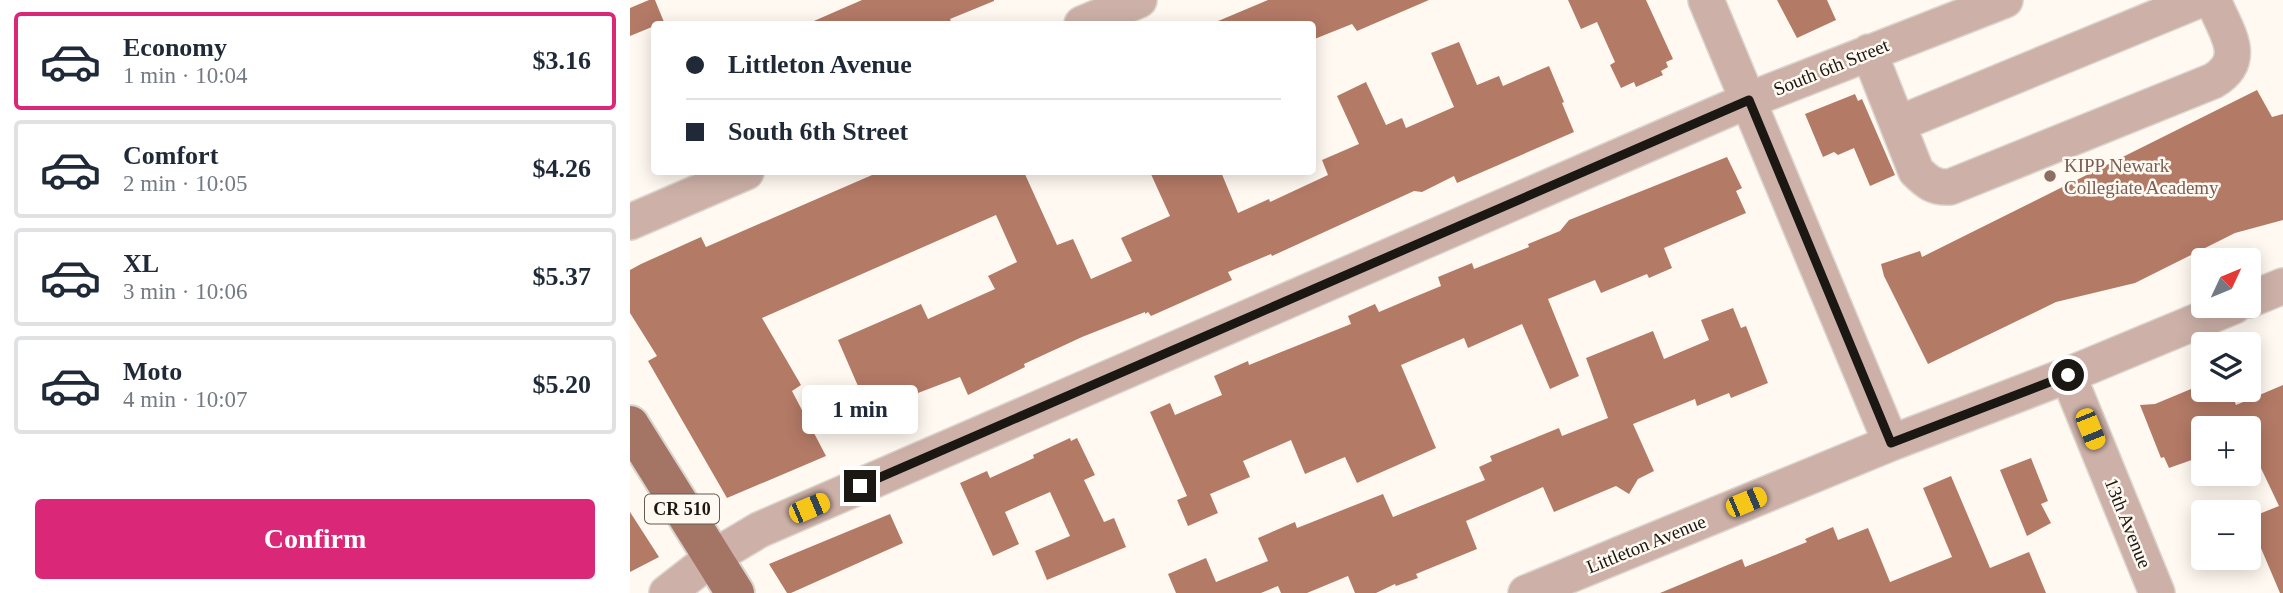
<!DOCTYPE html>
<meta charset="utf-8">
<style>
:root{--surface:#fff;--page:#f6f6f7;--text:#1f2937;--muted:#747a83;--line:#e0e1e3;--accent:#db2777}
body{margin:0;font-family:"Times New Roman",serif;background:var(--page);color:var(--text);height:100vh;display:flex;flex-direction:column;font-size:26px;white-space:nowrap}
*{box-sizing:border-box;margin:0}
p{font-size:23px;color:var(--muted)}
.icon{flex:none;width:38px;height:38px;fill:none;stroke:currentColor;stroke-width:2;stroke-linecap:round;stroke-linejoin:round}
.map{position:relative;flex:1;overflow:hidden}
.sheet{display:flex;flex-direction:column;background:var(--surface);width:630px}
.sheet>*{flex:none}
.top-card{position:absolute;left:21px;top:21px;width:665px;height:154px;border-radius:7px;box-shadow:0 4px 18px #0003;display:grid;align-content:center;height:154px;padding:0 35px;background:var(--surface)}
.needle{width:46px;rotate:46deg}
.buttons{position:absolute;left:1561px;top:248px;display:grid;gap:14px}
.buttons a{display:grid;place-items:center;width:70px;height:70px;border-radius:7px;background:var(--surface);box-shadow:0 4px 18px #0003;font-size:35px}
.end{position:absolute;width:32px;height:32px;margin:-16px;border:9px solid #1b1813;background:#fff;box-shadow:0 0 0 4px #fff}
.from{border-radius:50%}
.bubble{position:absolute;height:49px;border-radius:7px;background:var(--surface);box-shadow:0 4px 18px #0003;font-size:23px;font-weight:700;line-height:49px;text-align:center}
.car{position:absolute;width:21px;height:42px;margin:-21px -10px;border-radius:9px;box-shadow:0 0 5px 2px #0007;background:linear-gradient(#f5c518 24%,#345 0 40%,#f5c518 0 76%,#345 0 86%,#f5c518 0)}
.top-card b{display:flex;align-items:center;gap:24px;height:66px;font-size:26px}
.top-card b+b{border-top:2px solid var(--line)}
.top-card i{width:18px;height:18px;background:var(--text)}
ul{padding:12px 0 0;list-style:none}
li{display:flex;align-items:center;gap:21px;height:98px;margin:0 14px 10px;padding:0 21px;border:4px solid var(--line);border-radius:7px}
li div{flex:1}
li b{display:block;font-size:26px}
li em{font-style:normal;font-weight:700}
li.active{border-color:var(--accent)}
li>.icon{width:63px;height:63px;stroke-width:1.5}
.primary-button{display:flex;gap:14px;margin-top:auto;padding:14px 35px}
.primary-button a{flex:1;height:80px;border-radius:7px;background:var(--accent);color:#fff;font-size:28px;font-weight:700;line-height:80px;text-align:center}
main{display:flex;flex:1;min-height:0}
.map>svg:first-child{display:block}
.building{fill:#b37a66}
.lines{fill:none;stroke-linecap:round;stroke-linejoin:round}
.minor-casing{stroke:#dbd5cd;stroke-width:38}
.major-casing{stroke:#dbd5cd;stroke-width:42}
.minor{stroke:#cdb1a8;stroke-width:35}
.major{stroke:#a47464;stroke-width:38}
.route{stroke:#1b1813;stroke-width:9}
.education-dot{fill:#8d6e63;stroke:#fff9f1;stroke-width:2.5}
.labels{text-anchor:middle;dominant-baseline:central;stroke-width:5;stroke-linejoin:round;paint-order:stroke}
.shield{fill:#fff9f1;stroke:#5f5c56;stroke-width:2}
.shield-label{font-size:18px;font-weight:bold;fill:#1b1813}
.street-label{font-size:19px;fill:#1b1813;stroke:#fff9f1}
.education-label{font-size:19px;fill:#785e54;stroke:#fff9f1;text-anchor:start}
</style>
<main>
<section class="sheet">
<ul>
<li class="active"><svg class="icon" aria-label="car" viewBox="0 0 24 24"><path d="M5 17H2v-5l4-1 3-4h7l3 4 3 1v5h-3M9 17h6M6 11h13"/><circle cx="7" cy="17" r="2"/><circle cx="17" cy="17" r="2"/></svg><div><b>Economy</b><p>1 min · 10:04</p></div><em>$3.16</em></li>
<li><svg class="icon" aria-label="car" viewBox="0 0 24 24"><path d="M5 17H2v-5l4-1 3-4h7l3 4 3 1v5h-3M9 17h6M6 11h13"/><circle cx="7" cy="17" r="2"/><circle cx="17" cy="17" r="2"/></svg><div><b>Comfort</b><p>2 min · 10:05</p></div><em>$4.26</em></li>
<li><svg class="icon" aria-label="car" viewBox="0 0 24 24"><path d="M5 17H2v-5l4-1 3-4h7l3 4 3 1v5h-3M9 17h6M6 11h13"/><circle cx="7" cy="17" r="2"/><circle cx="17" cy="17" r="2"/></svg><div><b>XL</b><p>3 min · 10:06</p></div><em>$5.37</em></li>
<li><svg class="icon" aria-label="car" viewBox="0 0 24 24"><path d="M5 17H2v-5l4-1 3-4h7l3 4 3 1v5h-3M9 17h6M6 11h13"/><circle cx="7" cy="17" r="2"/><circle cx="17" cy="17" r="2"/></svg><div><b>Moto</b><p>4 min · 10:07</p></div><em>$5.20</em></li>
</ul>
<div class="primary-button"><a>Confirm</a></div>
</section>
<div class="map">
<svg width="1653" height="593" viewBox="0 0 1653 593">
<rect width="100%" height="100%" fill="#fff9f1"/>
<!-- building -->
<path class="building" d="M19 0H25L34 22 0 36V8Z
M232 0H364V1L320 19 322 24H177Z
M638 0H799L727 31 722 24 682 40V24H581Z
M938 0H1016L1043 59 1036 62 1038 67 1031 71 1033 75 1006 87 1004 82 991 88 980 65 985 62 967 22 951 29Z
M1147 0H1197L1206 20 1167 38Z
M829 42 847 85 869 76 873 86 919 66 934 102 932 103 944 132 827 183 824 176 792 192 784 191 642 256 641 254 598 272 602 280 521 316 518 312 515 314V312L452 337 394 364 395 367 338 395 330 377 259 404 255 409 241 416 208 340 291 304 298 319 365 289 358 276 387 262 366 215 132 318 171 385 162 391 196 456 97 498 18 361 27 356 0 313V270L11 264 71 237 76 247 249 172H394L427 245 443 239 461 279 502 261 491 238 540 216 520 172H591L608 213 639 199 640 202 698 175 692 160 729 144 707 96 736 82 756 125 772 118 776 128 824 107 801 53Z
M1627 90 1642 117 1653 114V220L1605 233 1505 283 1426 302 1298 364 1254 276 1251 264 1290 251 1292 257Z
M1225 94 1228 101 1232 99 1265 175 1240 186 1224 148 1208 155 1204 152 1193 157 1175 114Z
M1097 157 1112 188 1106 191 1116 213 1034 248 1042 268 1019 278 1017 274 971 293 965 280 918 299 949 376 920 389 892 324 838 348 834 338 771 365 806 448 727 483 715 457 675 474 661 440 613 461 620 477 580 494 588 513 558 526 547 500 557 496 520 412 540 403 545 415 592 395 584 376 618 361 619 365 721 324 718 316 745 304 749 312 782 298 811 286 808 277 842 263 844 269 899 247 898 244 930 231 939 220Z
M1103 308 1111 328 1116 326 1138 383 1101 398 1099 393 1067 406 1065 399 1003 424 1024 471 1008 479 999 494 986 486 924 512 913 487 836 521 847 549 786 574 788 578 766 586 765 584 746 593H725L718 576 677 593H651L648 586 631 593H546L538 574 576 558 586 582 638 561 628 538 665 522 667 528 753 494 763 517 855 480 849 467 862 461 860 456 929 428 932 436 978 418 956 358 1023 331 1034 359 1079 340 1071 320Z
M1573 384V390H1600L1606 405 1653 385V593H1650L1619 520V518L1649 506 1619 443V429H1573V456L1539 468 1534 457 1531 458 1510 405 1525 404Z
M440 438 441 441 447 438 465 475 454 480 474 522 484 518 496 547 417 580 405 551 440 536 420 492 375 512 389 544 363 556 330 483 357 471 360 478 404 458 403 455Z
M1401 458 1418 501 1411 504 1421 523 1397 536 1370 470Z
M1321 476 1360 568 1399 552 1416 593H1030L1112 559 1115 567 1177 542 1175 539 1203 527 1208 540 1238 528 1260 582 1322 557 1293 488Z
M0 512 29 557 0 572Z
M260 514 273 543 161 593H157L139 564Z"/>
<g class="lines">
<!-- minor casing -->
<g class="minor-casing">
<path id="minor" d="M1076 0 1261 443
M452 24 509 0
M1239 52 1286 171C1297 182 1304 188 1320 187L1583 81C1620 59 1595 31 1583 0
M1268 124 1569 0
M0 222 116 172
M1619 300 1653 286
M1438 375 1527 593
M37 593 82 558 129 530 1119 100 1375 0
M896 593 1261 443 1438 375 1604 306"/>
</g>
<!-- major casing -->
<g class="major-casing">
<path id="major" d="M0 425 105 593"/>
</g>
<!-- minor -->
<use href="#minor" class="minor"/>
<!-- major -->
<use href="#major" class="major"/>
</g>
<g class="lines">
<!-- route -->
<path class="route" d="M230 486 1119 100 1261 443 1438 375"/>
</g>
<!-- markers -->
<circle class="education-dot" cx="1420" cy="176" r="7"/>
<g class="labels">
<!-- shield labels -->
<rect class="shield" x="15" y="494.5" width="74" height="29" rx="5"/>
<g class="shield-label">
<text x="52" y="509">CR 510</text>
</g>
<!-- street labels -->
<g class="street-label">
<text transform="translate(1201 67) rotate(-22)">South 6th Street</text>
<text transform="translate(1498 523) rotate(68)">13th Avenue</text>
<text transform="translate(1016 544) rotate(-22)">Littleton Avenue</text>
</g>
<!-- education labels -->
<g class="education-label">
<text x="1434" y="165">KIPP Newark<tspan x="1434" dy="22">Collegiate Academy</tspan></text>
</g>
</g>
</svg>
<div class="buttons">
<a><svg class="needle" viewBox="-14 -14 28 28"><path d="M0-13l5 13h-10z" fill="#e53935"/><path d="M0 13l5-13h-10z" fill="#747a83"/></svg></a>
<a><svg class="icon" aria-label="layers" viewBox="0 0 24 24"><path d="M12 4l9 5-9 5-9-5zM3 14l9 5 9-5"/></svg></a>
<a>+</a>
<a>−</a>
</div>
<i class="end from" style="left:1438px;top:375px"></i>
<i class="end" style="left:230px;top:486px"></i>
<div class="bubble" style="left:172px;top:385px;width:116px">1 min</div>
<i class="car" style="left:1460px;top:429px;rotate:158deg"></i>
<i class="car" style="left:1116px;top:502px;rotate:67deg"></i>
<i class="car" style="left:179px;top:508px;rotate:67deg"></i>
<div class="top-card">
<b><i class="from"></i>Littleton Avenue</b>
<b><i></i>South 6th Street</b>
</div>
</div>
</main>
